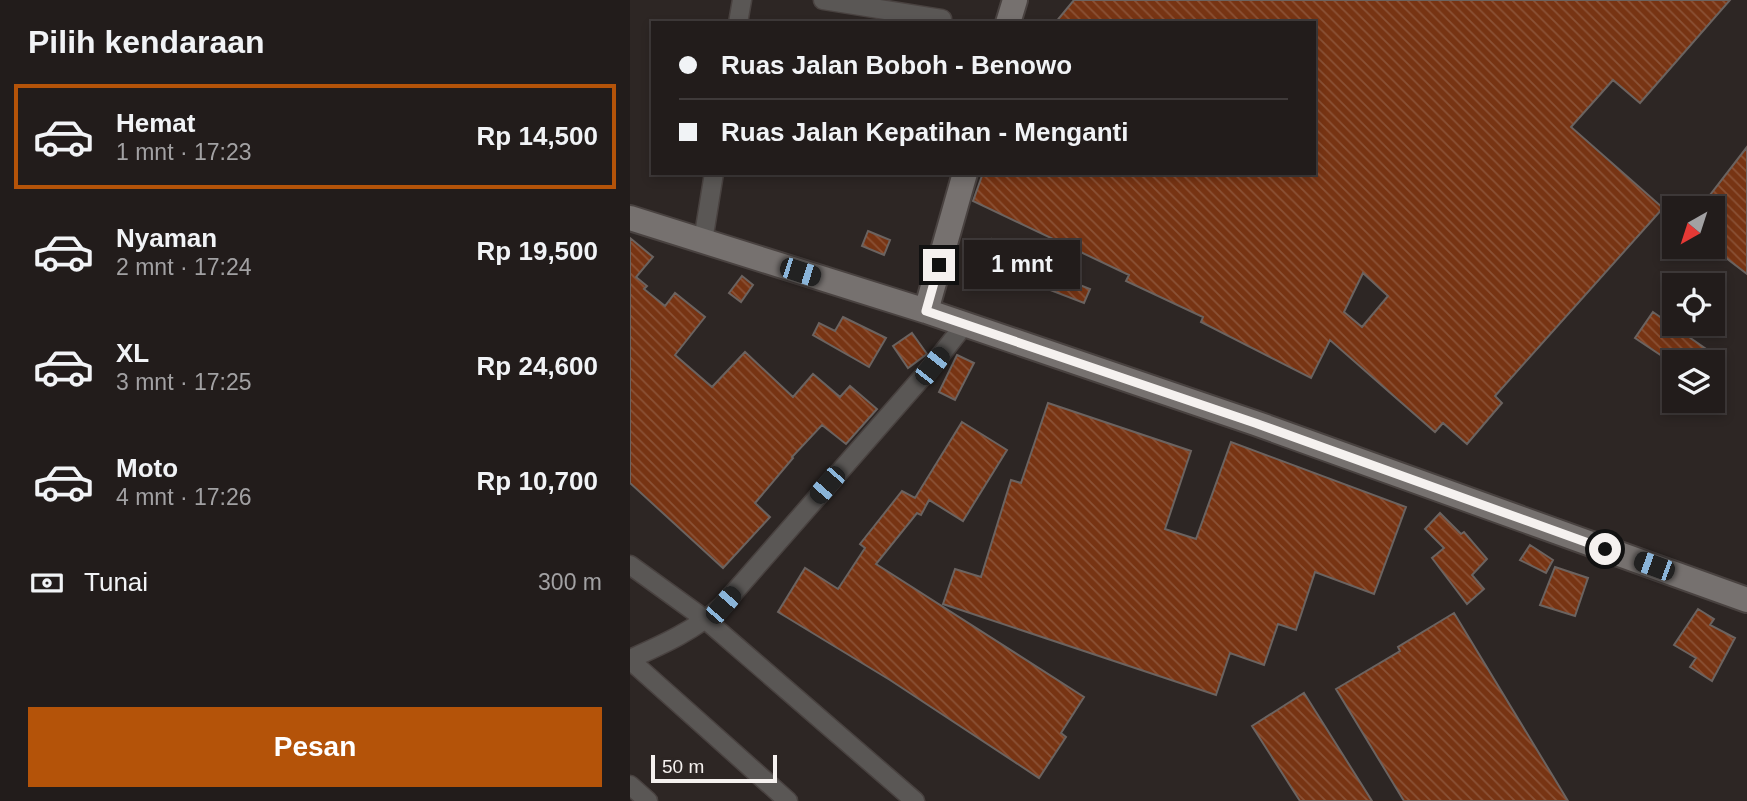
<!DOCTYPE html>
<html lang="id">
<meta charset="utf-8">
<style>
:root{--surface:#221c1b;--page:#2a2524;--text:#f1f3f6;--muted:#a2a1a3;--line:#3f3a3a;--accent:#b45309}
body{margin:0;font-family:Helvetica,sans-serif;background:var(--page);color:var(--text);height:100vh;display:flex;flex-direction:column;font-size:26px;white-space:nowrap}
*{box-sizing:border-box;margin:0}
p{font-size:23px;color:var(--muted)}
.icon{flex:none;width:38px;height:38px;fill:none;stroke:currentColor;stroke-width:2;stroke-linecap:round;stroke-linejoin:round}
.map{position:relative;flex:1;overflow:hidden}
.details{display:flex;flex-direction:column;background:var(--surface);width:630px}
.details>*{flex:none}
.guide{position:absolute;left:21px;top:21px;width:665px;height:154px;border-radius:0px;box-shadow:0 4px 10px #0003,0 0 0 2px var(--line);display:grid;align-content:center;height:154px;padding:0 28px;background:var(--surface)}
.needle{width:46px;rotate:219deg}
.controls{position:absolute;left:1032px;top:196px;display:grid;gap:14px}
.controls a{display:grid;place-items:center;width:63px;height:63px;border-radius:0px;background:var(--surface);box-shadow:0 4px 10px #0003,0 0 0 2px var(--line);font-size:35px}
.scale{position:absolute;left:21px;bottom:18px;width:126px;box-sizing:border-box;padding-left:7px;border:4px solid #f5f1ef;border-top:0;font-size:19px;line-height:24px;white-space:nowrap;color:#f5f1ef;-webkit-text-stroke:5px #2d2624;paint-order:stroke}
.end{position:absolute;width:32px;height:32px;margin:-16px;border:9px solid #f5f1ef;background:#111;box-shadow:0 0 0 4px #111}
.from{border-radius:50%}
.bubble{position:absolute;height:49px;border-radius:0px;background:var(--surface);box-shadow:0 4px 10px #0003,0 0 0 2px var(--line);font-size:23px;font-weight:700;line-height:49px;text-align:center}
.car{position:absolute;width:21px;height:42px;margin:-21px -10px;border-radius:9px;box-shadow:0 0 5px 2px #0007;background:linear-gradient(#222 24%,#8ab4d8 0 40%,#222 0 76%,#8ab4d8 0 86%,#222 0)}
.guide b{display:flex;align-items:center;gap:24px;height:66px;font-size:26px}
.guide b+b{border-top:2px solid var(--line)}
.guide i{width:18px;height:18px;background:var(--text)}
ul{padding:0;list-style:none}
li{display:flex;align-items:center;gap:21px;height:105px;margin:0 14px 10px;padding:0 14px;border:4px solid transparent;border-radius:0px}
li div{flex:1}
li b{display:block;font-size:26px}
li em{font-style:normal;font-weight:700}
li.selected{border-color:var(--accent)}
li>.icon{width:63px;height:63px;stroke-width:1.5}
h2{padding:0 28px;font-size:32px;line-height:84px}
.pay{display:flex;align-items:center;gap:18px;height:77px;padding:0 28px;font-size:26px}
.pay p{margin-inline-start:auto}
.button{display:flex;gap:14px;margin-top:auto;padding:14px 28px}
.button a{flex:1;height:80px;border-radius:0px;background:var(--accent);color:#fff;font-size:28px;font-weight:700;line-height:80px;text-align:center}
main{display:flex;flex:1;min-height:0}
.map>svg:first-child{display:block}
.building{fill:url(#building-back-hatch);stroke:#6b6360;stroke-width:2;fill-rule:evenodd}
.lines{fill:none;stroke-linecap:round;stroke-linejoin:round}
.minor-casing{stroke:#494240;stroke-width:21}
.secondary-casing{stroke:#494240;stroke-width:28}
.minor{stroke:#5a5755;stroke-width:18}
.secondary{stroke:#76716f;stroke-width:24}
.route{stroke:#f5f1ef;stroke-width:9}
</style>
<main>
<section class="details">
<h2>Pilih kendaraan</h2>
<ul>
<li class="selected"><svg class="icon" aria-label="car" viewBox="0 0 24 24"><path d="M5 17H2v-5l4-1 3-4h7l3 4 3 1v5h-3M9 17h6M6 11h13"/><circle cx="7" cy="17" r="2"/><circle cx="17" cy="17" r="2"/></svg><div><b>Hemat</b><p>1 mnt · 17:23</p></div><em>Rp 14,500</em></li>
<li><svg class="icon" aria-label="car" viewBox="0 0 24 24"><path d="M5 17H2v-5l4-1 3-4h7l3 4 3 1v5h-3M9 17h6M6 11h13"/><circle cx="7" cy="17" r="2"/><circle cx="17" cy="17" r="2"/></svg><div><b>Nyaman</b><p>2 mnt · 17:24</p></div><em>Rp 19,500</em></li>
<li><svg class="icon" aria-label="car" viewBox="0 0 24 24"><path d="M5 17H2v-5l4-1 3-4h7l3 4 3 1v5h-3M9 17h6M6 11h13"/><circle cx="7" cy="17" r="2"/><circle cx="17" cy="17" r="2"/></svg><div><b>XL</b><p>3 mnt · 17:25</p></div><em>Rp 24,600</em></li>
<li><svg class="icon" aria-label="car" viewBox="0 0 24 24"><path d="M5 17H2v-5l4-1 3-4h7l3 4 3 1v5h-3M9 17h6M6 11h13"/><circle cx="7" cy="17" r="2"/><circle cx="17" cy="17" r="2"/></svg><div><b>Moto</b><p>4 mnt · 17:26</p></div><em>Rp 10,700</em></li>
</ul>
<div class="pay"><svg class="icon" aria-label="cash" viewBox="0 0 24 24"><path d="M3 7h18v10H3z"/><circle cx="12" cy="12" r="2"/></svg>Tunai<p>300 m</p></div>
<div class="button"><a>Pesan</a></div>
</section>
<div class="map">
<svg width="1117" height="801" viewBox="0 0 1117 801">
<defs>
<pattern id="building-back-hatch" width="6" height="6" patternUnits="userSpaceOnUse" patternTransform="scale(1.75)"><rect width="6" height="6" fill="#773413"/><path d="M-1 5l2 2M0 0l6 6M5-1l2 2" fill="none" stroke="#8b5236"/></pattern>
</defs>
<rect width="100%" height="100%" fill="#2d2624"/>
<!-- building -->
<path class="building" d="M444 0H1100L1010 103 983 80 941 127 1033 208 865 396 872 403 837 444 813 423 805 432 700 340 681 378 571 322 573 317 496 281 499 275 343 201 353 173H684V23H425ZM733 273 758 296 732 327 714 312Z
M1117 147V274L1083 248V208H1070Z
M238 231 260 240 254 255 232 246Z
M0 238 23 257 6 277 17 286 14 289 35 306 45 293 75 317 45 355 82 387 115 352 163 397 183 374 210 397 220 386 247 409 216 444 192 425 162 457 163 458 125 503 140 517 93 568 0 483Z
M362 239 377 243 369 272 354 268Z
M412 270 460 289 454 303 407 285Z
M112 276 123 285 111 302 99 293Z
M1023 312 1079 351 1071 362H1041L1005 338Z
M213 317 256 338 239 367 183 335 189 323 205 331Z
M282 333 297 354 278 368 263 346Z
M327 355 344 363 325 400 309 392Z
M418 403 561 451 535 529 566 539 601 442 776 507 744 594 685 572 666 630 648 624 634 665 600 653 586 695 313 604 325 569 351 577 381 480 391 483Z
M332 422 377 450 333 521 299 500 291 515 287 513 246 564 454 697 431 733 436 737 409 778 260 680 148 612 175 568 208 589 235 548 230 544 272 491 285 498Z
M810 513 831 534 834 532 857 559 842 575 854 589 837 604 802 558 814 548 795 529Z
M900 545 923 560 916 573 890 560Z
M925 567 958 578 945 616 910 605Z
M1068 609 1084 619 1080 625 1105 638 1082 681 1060 667 1066 658 1044 645Z
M824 613 938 801H774L706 689 770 651 768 647Z
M674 693 742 801H670L622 726Z"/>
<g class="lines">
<!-- minor casing -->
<g class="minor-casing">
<path id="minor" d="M193 0 312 19
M108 23 112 0
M73 241 84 173
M0 565 76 620 285 801
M0 659C34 644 65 630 93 605L302 366 335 324
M0 660 158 801
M0 785 18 801"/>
</g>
<!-- secondary casing -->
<g class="secondary-casing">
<path id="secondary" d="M378 23 385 0
M0 218 296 311 625 423 1117 600
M296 311 335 173"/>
</g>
<!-- minor -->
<use href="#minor" class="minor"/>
<!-- secondary -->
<use href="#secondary" class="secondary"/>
</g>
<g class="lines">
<!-- route -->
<path class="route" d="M309 265 296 311 625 423 975 549"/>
</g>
</svg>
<div class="controls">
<a><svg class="needle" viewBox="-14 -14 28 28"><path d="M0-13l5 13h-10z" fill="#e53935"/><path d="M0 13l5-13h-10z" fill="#a2a1a3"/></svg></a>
<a><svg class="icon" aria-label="locate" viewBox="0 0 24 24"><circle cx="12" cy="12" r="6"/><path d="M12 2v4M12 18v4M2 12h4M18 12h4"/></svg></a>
<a><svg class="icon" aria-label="layers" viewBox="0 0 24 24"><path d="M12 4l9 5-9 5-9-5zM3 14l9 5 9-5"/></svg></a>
</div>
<div class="scale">50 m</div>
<i class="end from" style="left:975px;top:549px"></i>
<i class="end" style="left:309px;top:265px"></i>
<div class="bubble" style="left:334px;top:240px;width:116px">1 mnt</div>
<i class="car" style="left:170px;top:272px;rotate:108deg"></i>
<i class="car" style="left:302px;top:366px;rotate:38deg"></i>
<i class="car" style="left:197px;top:485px;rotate:221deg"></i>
<i class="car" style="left:1024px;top:566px;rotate:290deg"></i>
<i class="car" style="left:93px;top:605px;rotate:41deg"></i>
<div class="guide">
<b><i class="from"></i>Ruas Jalan Boboh - Benowo</b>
<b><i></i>Ruas Jalan Kepatihan - Menganti</b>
</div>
</div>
</main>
